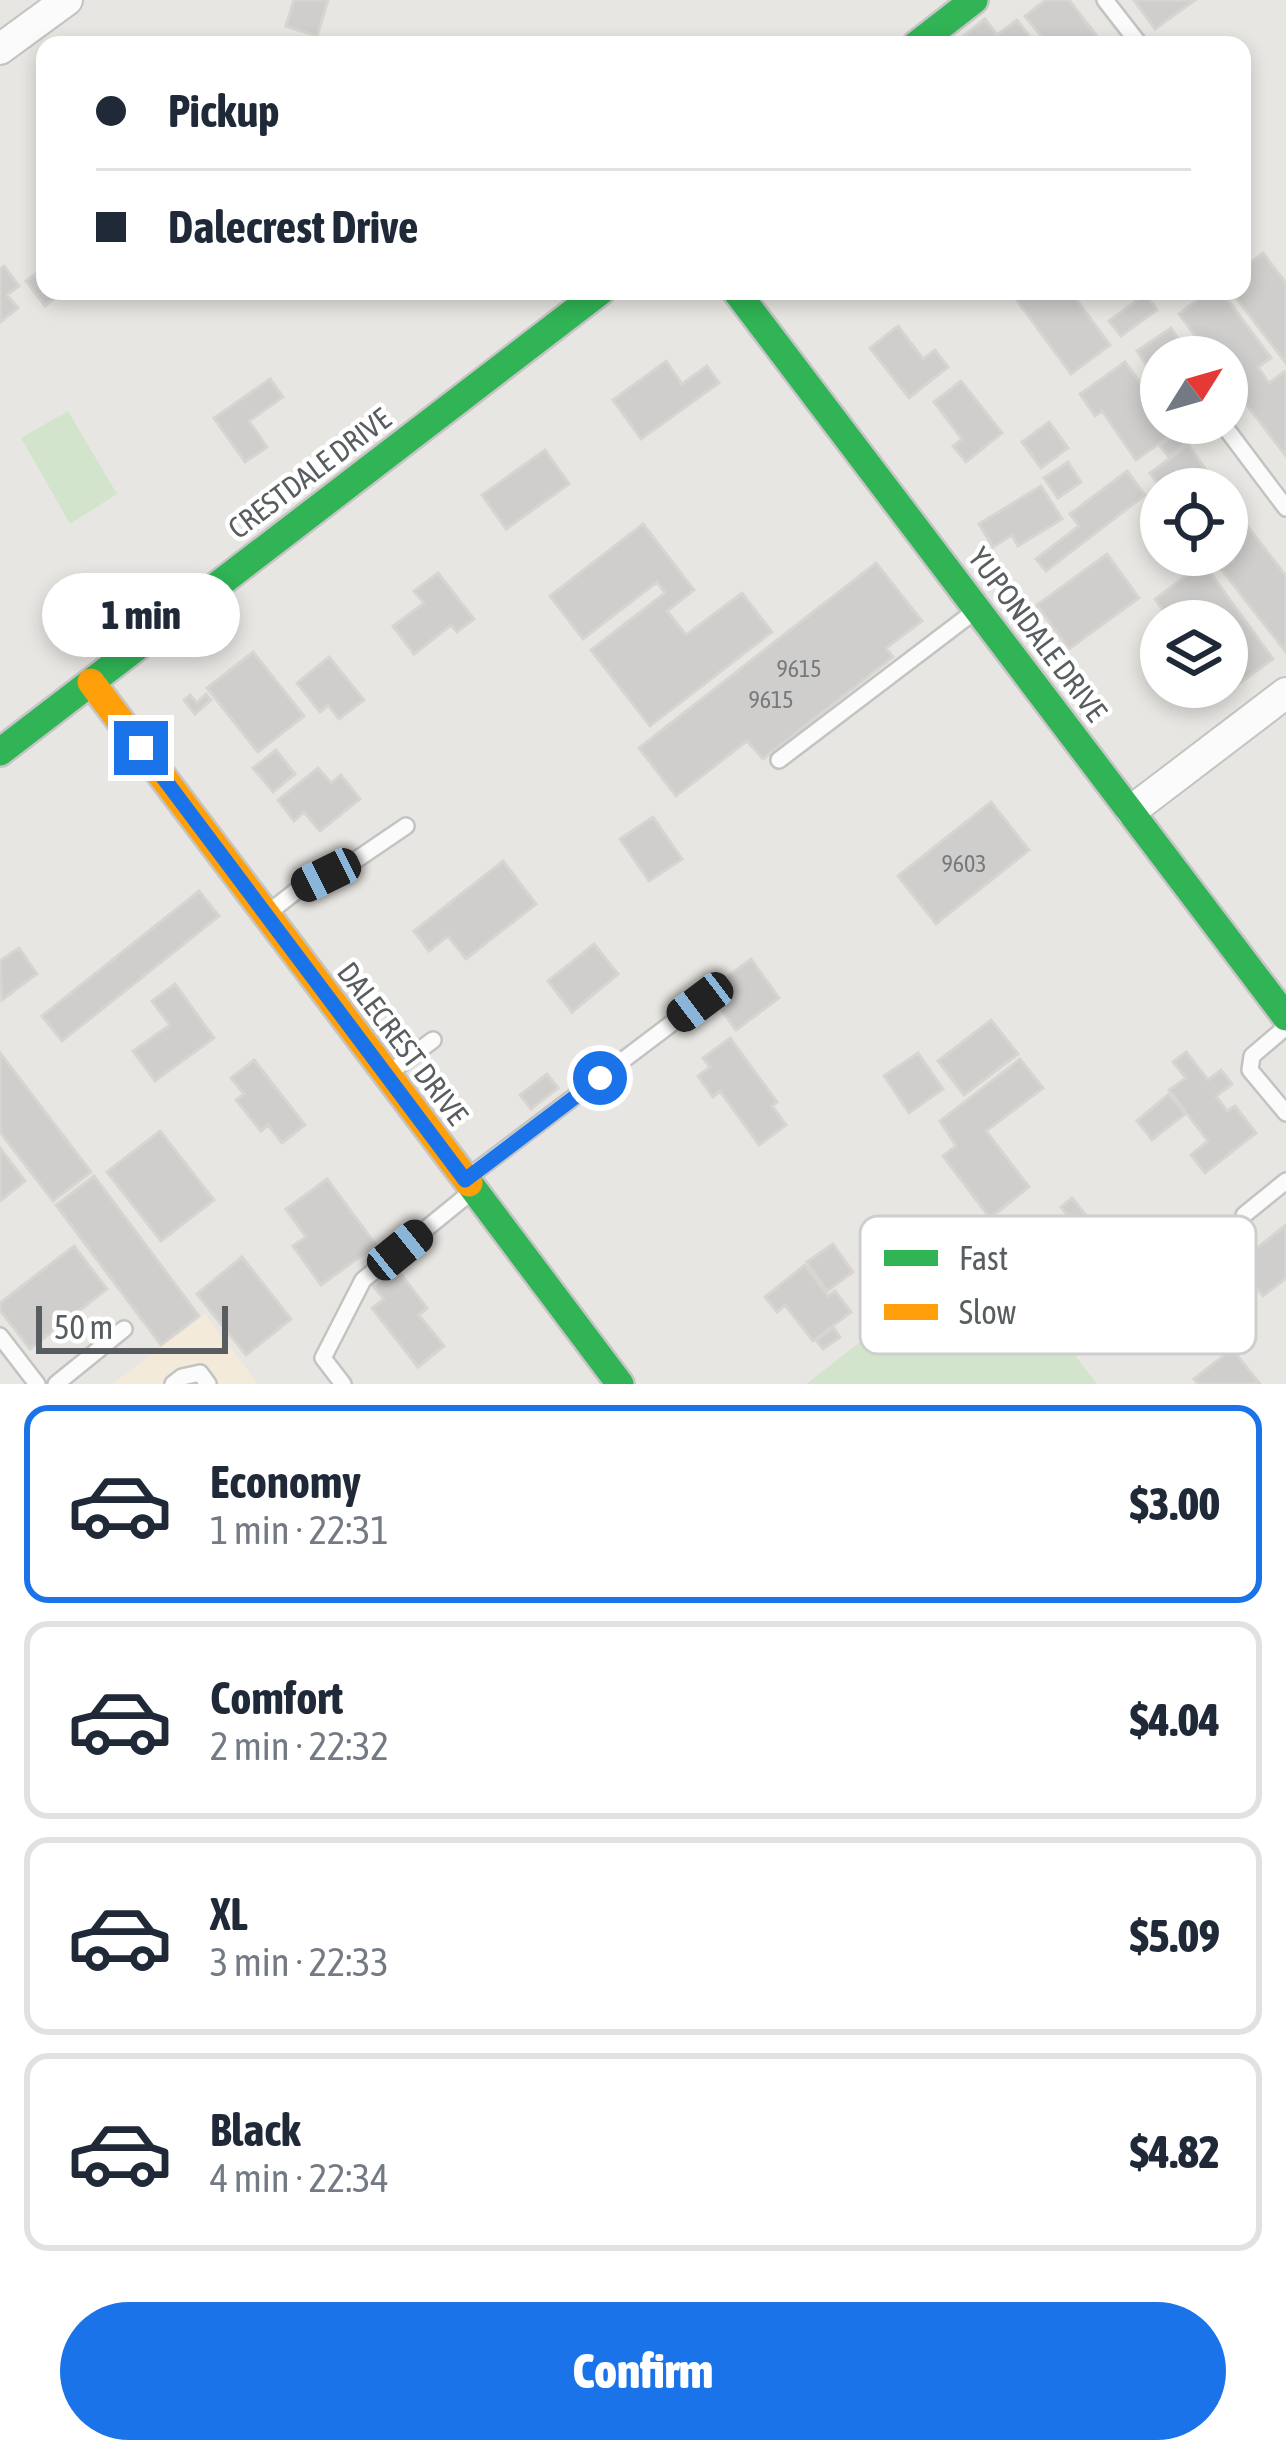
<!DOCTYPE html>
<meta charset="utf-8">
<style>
:root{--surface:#fff;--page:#f2f2f3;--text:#1f2937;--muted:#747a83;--line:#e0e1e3;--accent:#1a73e8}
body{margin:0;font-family:"Asap Condensed",sans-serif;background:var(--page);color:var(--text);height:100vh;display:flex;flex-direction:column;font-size:45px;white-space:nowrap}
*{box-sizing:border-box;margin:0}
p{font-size:39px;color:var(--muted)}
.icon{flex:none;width:66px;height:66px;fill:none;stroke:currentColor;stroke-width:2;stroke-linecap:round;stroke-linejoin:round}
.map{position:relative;height:1384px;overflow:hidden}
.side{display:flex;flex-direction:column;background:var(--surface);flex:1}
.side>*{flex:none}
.top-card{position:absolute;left:36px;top:36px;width:1215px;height:264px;border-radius:24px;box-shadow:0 6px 18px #0003;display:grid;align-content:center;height:264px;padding:0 60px;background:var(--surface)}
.needle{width:78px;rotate:53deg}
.buttons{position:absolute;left:1140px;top:336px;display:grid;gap:24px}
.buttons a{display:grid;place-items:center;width:108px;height:108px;border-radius:50%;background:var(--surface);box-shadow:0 6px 18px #0003;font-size:60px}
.scale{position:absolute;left:36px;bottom:30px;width:192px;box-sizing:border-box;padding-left:12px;border:6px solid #585d60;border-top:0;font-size:33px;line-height:42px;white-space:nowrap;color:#585d60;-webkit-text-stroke:9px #fff;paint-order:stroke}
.end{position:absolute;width:54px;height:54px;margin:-27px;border:15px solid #1a73e8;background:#fff;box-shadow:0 0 0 6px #fff}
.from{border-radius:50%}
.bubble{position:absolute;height:84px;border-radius:42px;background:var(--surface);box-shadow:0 6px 18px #0003;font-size:39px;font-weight:800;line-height:84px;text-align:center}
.car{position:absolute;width:36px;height:72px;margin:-36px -18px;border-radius:15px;box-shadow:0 0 9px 3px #0007;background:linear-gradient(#222 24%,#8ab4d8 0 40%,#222 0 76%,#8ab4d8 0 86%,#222 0)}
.top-card b{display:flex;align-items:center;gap:42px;height:114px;font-size:45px}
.top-card b+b{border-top:3px solid var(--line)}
.top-card i{width:30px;height:30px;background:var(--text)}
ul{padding:21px 0 0;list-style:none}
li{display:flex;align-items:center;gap:36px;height:198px;margin:0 24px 18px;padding:0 36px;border:6px solid var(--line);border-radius:24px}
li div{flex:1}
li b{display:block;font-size:45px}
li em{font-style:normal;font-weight:800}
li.active{border-color:var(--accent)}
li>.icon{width:108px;height:108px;stroke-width:1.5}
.primary-button{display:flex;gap:24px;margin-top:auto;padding:24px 60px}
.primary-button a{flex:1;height:138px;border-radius:72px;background:var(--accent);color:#fff;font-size:48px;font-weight:800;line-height:138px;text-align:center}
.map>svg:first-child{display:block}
.commercial{fill:#f4ead9}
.green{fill:#d2e5cc}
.building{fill:#d0cecc;stroke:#d8d5d1;stroke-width:3}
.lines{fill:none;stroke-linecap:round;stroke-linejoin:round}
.lane-casing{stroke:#c3c3c2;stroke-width:20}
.street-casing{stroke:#c3c3c2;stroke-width:34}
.fast-casing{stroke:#c4c5c4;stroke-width:32}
.slow-casing{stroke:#c4c5c4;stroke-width:32}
.lane{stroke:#fcfbfb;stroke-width:15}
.street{stroke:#fcfbfb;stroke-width:30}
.fast{stroke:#30b455;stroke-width:27}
.slow{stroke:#ff9f0a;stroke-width:27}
.route{stroke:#1a73e8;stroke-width:15}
.labels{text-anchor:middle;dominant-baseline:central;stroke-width:9;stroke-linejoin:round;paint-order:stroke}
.number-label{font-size:24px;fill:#777a7c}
.street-label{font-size:30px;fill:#585d60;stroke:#fff}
.key{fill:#fff;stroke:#cdcecf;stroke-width:3}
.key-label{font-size:33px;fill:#585d60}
</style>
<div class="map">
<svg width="1286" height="1384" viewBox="0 0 1286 1384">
<rect width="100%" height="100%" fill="#e8e6e2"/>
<!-- commercial -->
<path class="commercial" d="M205 1314 258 1384H112Z"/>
<!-- green -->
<path class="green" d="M68 411 117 494 70 524 21 438Z
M989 1242 1097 1384H806Z"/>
<!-- building -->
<path class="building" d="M294 0H328L317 36 286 26Z
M1046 0H1069L1104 45H1048L1025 16Z
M1134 0H1195L1155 29Z
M985 19 997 35 1017 20 1036 45H952Z
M1263 253 1286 283V363L1231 291H1242V269Z
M4 266 19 286 7 295 18 308 0 322V269Z
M45 267V291H63L45 306 26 281Z
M1010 291H1070L1110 345 1071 374Z
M1209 291H1221L1271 358 1258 367 1269 383 1284 372 1286 375V456L1227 379V357H1211L1179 314Z
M1145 294 1157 310 1121 336 1109 321Z
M898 326 923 359 935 350 948 367 909 398 870 348Z
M1171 328 1181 343 1147 366 1137 351Z
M666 361 682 384 707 366 719 383 641 439 613 400Z
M1125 362 1161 411V423H1169L1176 432 1136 460 1102 411 1095 416 1080 394Z
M270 379 283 397 249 421 267 447 245 462 214 418Z
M961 381 1002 433 966 462 953 446 962 439 934 402Z
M1049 422 1068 448 1041 468 1022 442Z
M1177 432 1185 444 1169 457 1160 446Z
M1188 445 1220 489H1162L1150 473Z
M545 450 569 484 506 529 482 495Z
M1068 462 1081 482 1058 498 1044 478Z
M1127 471 1145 495 1046 571 1036 559 1079 526 1070 514Z
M1041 486 1062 519 1018 546 1012 535 993 547 979 524Z
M1241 518 1286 576V652L1221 569 1234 559 1227 549V529Z
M643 524 694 590 667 611 686 635 742 593 772 632 650 726 591 650 665 593 657 582 583 639 550 596Z
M1107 554 1139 598 1069 649 1037 605Z
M876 563 922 621 886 648 893 657 763 759 747 741 676 796 639 748Z
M1203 563 1273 659 1225 694 1220 687H1227V621H1171L1155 599Z
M438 573 474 619 457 632 451 625 414 654 393 626 424 603 414 591Z
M253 652 304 716 258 752 207 688Z
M329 657 364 700 339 719 328 705 320 712 297 683Z
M206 694 211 700 195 714 184 700 190 695 197 703Z
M276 750 295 774 273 792 253 768Z
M318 768 331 783 341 775 360 799 320 831 304 812 294 821 278 800Z
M991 802 1029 850 936 924 898 876Z
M653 817 682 859 649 881 620 839Z
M503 861 536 904 466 959 448 936 429 951 414 931Z
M199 891 219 916 62 1041 42 1016Z
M594 944 618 974 572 1012 548 981Z
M19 948 37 974 2 1000 0 961Z
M751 959 779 998 736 1030 703 985 716 975 720 982Z
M175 984 214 1038 155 1081 133 1051 170 1025 152 1001Z
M991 1020 1018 1054 964 1095 938 1061Z
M730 1038 777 1102 772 1106 786 1125 759 1145 720 1091 713 1097 698 1076 710 1067 703 1058Z
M1186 1052 1208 1080 1221 1070 1232 1084 1216 1096 1227 1111 1235 1106 1256 1133 1205 1173 1191 1155 1208 1141 1169 1090 1186 1078 1173 1062Z
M0 1053 91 1172 53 1201 0 1132Z
M918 1053 943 1089 909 1113 884 1076Z
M1020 1059 1043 1088 986 1131 1029 1187 990 1218 943 1156 956 1146 940 1121Z
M254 1060 305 1125 282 1143 268 1125 261 1131 236 1100 244 1094 231 1078Z
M547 1074 558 1088 531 1109 520 1095Z
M1169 1094 1185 1114 1152 1140 1137 1121Z
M160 1131 214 1200 161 1241 107 1172Z
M0 1148 25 1181 0 1201Z
M94 1176 199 1316 161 1345 56 1205Z
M327 1179 376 1245 321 1285 293 1246 306 1237 286 1209Z
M1072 1198 1089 1219 1070 1234 1061 1222 1068 1216 1061 1207Z
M1286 1225V1278L1263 1296 1238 1263Z
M833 1244 853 1272 827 1291 807 1262Z
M74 1246 107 1289 30 1349 0 1310V1303Z
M242 1257 291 1319 246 1355 197 1294Z
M805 1265 828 1296 835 1291 851 1312 813 1341 785 1305 777 1312 765 1297Z
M396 1268 427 1308 419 1315 444 1346 418 1367 372 1308 384 1299 373 1286Z
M834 1328 840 1337 823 1349 816 1340Z
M1232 1349 1260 1384H1198L1194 1379Z"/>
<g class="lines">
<!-- lane casing -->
<g class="lane-casing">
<path id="lane" d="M1105 0 1140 45
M1222 423 1286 508
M779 760 975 611
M268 913 300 888 353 862 406 826
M1286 1027 1252 1056 1250 1070 1286 1113
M389 1073 433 1040
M467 1178 700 1002
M1244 1215 1286 1181
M0 1336 37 1384
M56 1384 124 1329
M173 1384 182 1377 200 1373 208 1384
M343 1384 323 1358 363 1280 470 1193"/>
</g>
<!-- street casing -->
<g class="street-casing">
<path id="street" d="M0 49 67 0
M1131 811 1286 693"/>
</g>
<!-- fast casing -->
<g class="fast-casing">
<path id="fast" d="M916 45 974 0
M736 291 1286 1017
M0 752 601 291
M469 1183 620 1384"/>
</g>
<!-- slow casing -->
<g class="slow-casing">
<path id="slow" d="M91 682 469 1183"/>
</g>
<!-- lane -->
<use href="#lane" class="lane"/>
<!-- street -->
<use href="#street" class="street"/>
<!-- fast -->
<use href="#fast" class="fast"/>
<!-- slow -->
<use href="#slow" class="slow"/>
</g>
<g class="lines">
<!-- route -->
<path class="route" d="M141 748 465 1180 600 1078"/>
</g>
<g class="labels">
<!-- number labels -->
<g class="number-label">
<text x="799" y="668">9615</text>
<text x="771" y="699">9615</text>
<text x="964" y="863">9603</text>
</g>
<!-- street labels -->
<g class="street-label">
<text transform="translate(309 473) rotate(-37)">CRESTDALE DRIVE</text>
<text transform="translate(1038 634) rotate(53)">YUPONDALE DRIVE</text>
<text transform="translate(403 1043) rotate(53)">DALECREST DRIVE</text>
</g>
</g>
<!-- legend -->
<rect x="860" y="1216" width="396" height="138" rx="18" class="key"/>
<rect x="884" y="1250" width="54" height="16" fill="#30b455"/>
<rect x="884" y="1304" width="54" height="16" fill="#ff9f0a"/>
<g class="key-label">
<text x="959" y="1270">Fast</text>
<text x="959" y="1324">Slow</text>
</g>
</svg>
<div class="buttons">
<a><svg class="needle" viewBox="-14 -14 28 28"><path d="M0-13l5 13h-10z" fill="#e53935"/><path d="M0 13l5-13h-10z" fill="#747a83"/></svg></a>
<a><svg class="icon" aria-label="locate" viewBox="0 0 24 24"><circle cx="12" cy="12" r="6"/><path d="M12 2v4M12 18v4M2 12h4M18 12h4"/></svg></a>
<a><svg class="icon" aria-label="layers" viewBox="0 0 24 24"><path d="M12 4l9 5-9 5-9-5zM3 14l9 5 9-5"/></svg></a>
</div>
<div class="scale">50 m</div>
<i class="end from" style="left:600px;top:1078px"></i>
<i class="end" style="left:141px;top:748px"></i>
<div class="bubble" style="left:42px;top:573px;width:198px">1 min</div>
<i class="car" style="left:326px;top:875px;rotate:244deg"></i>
<i class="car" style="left:700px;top:1002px;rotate:233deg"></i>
<i class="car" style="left:400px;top:1250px;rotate:51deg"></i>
<div class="top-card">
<b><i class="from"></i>Pickup</b>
<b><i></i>Dalecrest Drive</b>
</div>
</div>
<section class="side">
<ul>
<li class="active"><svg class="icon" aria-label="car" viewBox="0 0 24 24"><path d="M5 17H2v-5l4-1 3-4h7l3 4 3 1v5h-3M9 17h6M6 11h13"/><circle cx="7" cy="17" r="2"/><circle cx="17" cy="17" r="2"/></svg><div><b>Economy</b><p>1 min · 22:31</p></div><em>$3.00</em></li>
<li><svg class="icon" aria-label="car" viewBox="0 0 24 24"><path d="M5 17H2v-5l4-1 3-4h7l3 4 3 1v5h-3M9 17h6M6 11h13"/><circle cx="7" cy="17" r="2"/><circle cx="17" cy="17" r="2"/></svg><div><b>Comfort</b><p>2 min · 22:32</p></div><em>$4.04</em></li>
<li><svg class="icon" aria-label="car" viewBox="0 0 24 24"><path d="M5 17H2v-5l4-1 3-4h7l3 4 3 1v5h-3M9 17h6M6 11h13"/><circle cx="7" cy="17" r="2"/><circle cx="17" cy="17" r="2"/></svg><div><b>XL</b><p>3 min · 22:33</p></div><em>$5.09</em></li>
<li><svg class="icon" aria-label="car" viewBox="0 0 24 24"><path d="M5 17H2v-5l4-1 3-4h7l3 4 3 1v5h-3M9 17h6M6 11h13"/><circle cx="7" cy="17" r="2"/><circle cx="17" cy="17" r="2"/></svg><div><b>Black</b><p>4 min · 22:34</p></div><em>$4.82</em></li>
</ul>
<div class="primary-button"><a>Confirm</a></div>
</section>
